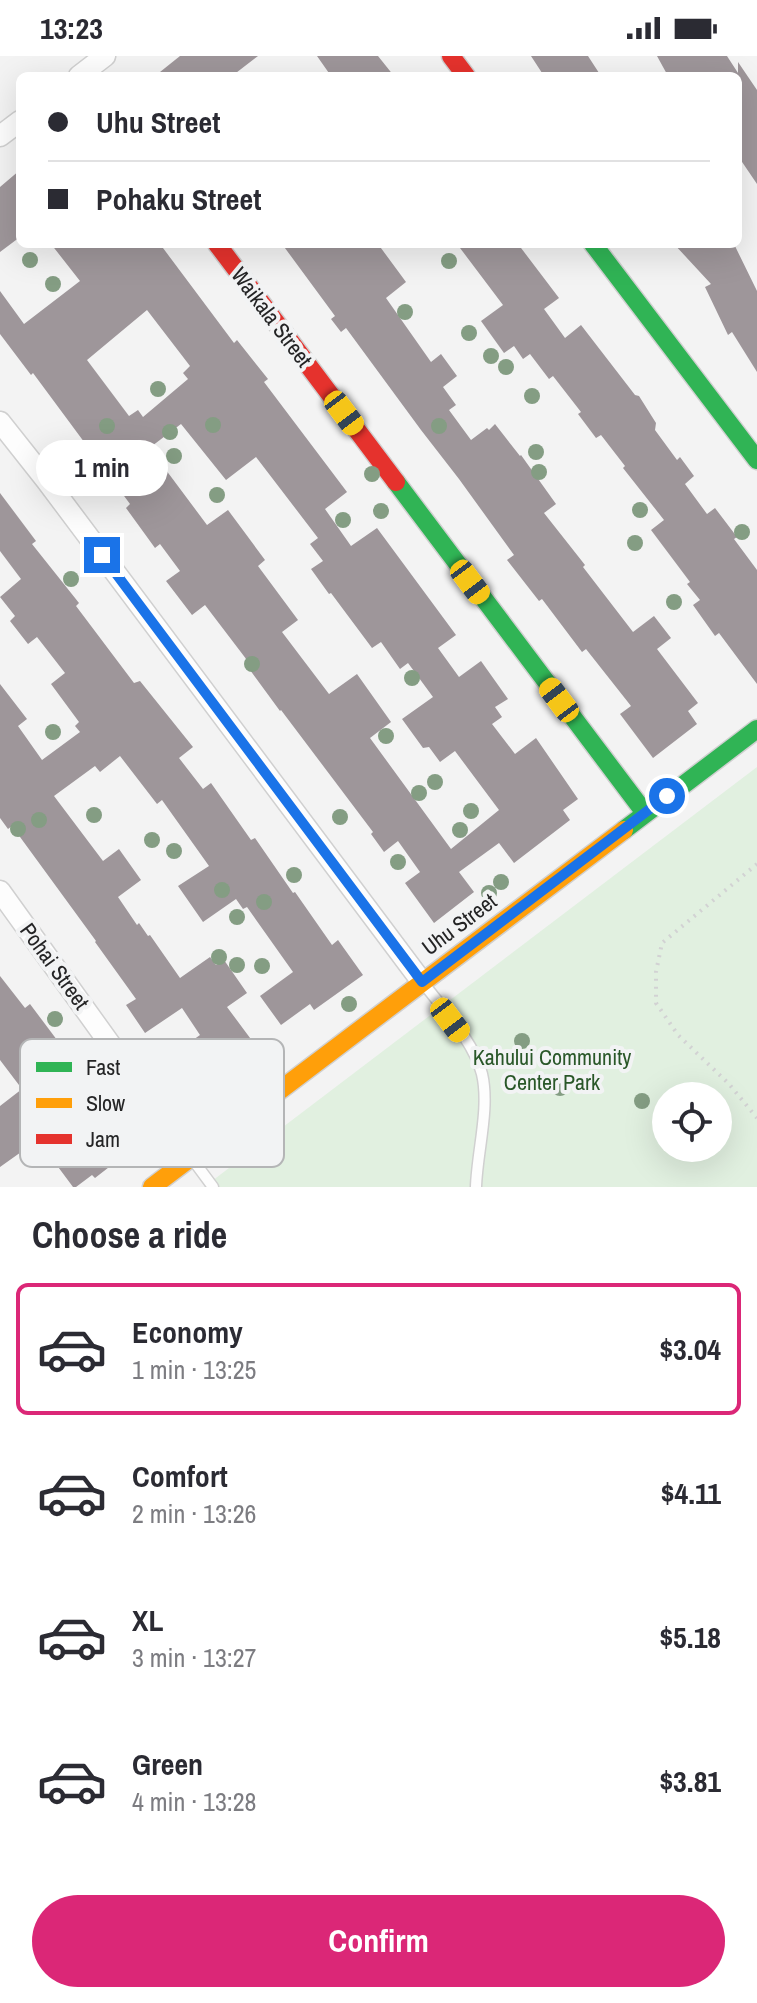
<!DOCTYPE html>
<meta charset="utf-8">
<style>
:root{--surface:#fff;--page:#f7f7f7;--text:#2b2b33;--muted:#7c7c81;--line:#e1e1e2;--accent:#db2777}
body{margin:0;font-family:"Archivo Narrow",sans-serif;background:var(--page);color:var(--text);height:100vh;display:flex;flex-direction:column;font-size:30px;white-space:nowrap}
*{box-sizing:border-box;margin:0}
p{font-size:26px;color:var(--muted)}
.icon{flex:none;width:44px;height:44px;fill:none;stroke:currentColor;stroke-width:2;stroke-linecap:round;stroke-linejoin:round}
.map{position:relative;height:1131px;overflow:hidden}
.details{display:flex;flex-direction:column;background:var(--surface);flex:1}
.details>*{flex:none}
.guide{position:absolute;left:16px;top:16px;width:726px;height:176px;border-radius:12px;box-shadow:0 8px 32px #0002;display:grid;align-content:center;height:176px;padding:0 32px;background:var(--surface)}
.tools{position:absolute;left:652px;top:1026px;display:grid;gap:16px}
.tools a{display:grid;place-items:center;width:80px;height:80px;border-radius:50%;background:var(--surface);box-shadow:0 8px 32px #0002;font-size:40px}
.end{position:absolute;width:36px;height:36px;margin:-18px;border:10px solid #1a73e8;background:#fff;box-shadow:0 0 0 4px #fff}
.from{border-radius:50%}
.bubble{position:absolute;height:56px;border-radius:28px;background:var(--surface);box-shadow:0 8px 32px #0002;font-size:26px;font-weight:700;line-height:56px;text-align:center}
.car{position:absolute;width:24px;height:48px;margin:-24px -12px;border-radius:10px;box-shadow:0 0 6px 2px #0007;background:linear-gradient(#f5c518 24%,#345 0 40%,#f5c518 0 76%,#345 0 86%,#f5c518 0)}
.guide b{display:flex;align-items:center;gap:28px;height:76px;font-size:30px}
.guide b+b{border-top:2px solid var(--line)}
.guide i{width:20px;height:20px;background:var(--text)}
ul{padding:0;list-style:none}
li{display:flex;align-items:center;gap:24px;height:132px;margin:0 16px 12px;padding:0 16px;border:4px solid transparent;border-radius:12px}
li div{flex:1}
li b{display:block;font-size:30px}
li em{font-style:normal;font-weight:700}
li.selected{border-color:var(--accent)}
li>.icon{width:72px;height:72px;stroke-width:1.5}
h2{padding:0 32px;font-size:36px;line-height:96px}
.cta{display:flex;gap:16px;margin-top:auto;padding:16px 32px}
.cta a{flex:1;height:92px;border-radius:48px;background:var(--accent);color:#fff;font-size:32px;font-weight:700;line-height:92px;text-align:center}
.status{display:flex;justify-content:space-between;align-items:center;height:56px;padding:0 40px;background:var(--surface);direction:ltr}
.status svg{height:22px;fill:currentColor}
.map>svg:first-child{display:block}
.green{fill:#e1f0e0;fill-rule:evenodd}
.building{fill:#9e969a;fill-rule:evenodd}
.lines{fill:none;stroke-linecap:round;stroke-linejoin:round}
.lane-casing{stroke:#d0d0d0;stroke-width:13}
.street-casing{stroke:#d0d0d0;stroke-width:23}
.fast-casing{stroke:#d0d0d0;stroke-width:21}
.slow-casing{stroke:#d0d0d0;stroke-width:21}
.jam-casing{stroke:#d0d0d0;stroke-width:21}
.path{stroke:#d2d2d3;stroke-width:4;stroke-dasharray:2 6;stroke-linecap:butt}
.lane{stroke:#fdfdfd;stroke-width:10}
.street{stroke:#fdfdfd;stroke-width:20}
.fast{stroke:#30b455;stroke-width:18}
.slow{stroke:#ff9f0a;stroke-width:18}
.jam{stroke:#e5322d;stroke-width:18}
.tree{fill:#849d83}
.route{stroke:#1a73e8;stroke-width:10}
.labels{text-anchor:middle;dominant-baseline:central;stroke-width:8;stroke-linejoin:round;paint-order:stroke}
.street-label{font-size:22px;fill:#242425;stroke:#f2f3f4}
.park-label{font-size:22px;fill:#295728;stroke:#f2f3f4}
.key{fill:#f2f3f4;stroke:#b4b5b6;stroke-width:2}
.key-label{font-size:22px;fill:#242425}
</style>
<div class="status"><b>13:23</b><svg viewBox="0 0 49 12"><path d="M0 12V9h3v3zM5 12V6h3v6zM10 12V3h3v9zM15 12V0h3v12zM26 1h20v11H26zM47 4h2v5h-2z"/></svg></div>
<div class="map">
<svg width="757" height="1131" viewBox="0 0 757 1131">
<rect width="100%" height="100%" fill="#f3f3f3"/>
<!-- green -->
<path class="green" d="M757 711V1131H204ZM666 1040H718V1092H666Z"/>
<!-- building -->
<path class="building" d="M180 0H258L232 20H155Z
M317 0H378L394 20H331Z
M531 0H588L601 20H544Z
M657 0H727L738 17V6L757 34V128L738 100V20H668Z
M20 114V181L0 196V131Z
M51 188H160L234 287 237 284 268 323 264 326 347 436 325 453 351 490 377 472 456 579 438 592 459 621 481 605 508 643 495 651 502 661 492 668 515 698 536 682 578 743 563 754 570 764 514 807 499 787 459 816 474 836 434 867 405 827 420 816 398 785 384 796 371 778 373 776 281 654 280 655 250 614 253 612 205 549 192 559 166 525 180 515 160 488 155 492 126 452 130 448 33 317 31 319 0 278V235L24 268 80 225ZM147 254 190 310 183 317 188 323 143 361 138 354 129 360 87 304ZM181 368 226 424 256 401 318 482 310 488 323 505 311 513 329 538 331 537 372 592 381 586 400 613 408 607 433 641 402 663 423 692 429 691 440 706 455 695 499 754 451 793 370 682 391 666 357 618 329 638 282 576 298 564 258 510 265 504 228 454 207 469 163 410 166 408 152 390Z
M282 188H378L406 226 386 242 431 306 441 298 457 320 443 331 456 349 449 354 471 384 487 372 489 374 495 368 520 400 521 399 556 448 544 457 585 509 583 511 633 576 654 560 671 582 657 593 698 647 688 655 697 668 653 702 620 658 631 650 586 593 582 596 542 543 539 545 507 504 514 499 459 423 421 374 346 272 341 276 331 263 335 260Z
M457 188H518L559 242 544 253 565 282 581 269 635 339 639 340 656 367 655 374 677 404 680 401 694 420 685 428 707 458 715 452 737 481 734 483 757 514V628L719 577 715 580 693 549 700 544 687 528 690 526 651 474 664 464 623 412 625 410 601 379 596 382 578 358 581 356 553 320 549 323 530 298 523 303 514 290 504 297 481 265 503 249Z
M674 188H734L757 235V316L732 276 728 279 705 231 711 228Z
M0 437 36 485 32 488 79 547 76 550 134 627 140 625 193 691 179 702 203 733 211 727 251 784 255 782 293 837 295 836 332 889 338 884 363 919 314 954 310 948 281 969 260 940 293 916 247 851 243 853 236 843 203 866 178 830 209 810 162 744 157 748 120 700 100 716 95 710 54 740 103 805 119 793 141 824 118 841 137 869 139 867 148 880 150 879 180 922 210 901 216 909 224 904 247 937 227 951 262 998 203 1041 172 999 200 979 182 952 145 977 126 949 136 943 95 886 96 885 12 770 8 773 0 762V628L27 663 18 670 42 704 80 676 75 670 79 666 51 628 65 617 37 581 28 588 10 565 15 560 0 541 21 523 0 495Z
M0 920 25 952 30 948 87 1024 70 1036 93 1067 102 1061 121 1085 105 1098 113 1108 95 1122 92 1119 76 1131H73L38 1084 0 1111V1050L22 1033 0 1004Z"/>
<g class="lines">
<!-- lane casing -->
<g class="lane-casing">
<path id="lane" d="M424 928C443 953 474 986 482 1018 490 1052 477 1096 476 1131
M193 1104 213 1131"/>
</g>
<!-- street casing -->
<g class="street-casing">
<path id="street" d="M79 20 105 0
M0 80 20 65
M0 366 46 424 422 926
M0 835 192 1102"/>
</g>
<!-- fast casing -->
<g class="fast-casing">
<path id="fast" d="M593 188 757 404
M396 426 645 757
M624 774 757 673"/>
</g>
<!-- slow casing -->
<g class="slow-casing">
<path id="slow" d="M152 1131 624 774"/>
</g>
<!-- jam casing -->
<g class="jam-casing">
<path id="jam" d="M451 0 466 20
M217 188 396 426"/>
</g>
<!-- path -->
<path class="path" d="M757 808 662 887 656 916V947L678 979 729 1028 757 1062"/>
<!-- lane -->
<use href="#lane" class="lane"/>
<!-- street -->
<use href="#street" class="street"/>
<!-- fast -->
<use href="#fast" class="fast"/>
<!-- slow -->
<use href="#slow" class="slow"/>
<!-- jam -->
<use href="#jam" class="jam"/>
</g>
<!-- trees -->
<g class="tree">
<circle cx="30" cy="204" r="8"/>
<circle cx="449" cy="205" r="8"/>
<circle cx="53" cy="228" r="8"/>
<circle cx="405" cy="256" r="8"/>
<circle cx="469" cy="277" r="8"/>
<circle cx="491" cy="300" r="8"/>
<circle cx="506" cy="311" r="8"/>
<circle cx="158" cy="333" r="8"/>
<circle cx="532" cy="340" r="8"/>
<circle cx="213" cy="369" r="8"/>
<circle cx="107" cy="370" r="8"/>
<circle cx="439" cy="370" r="8"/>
<circle cx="170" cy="376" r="8"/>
<circle cx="536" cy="396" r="8"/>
<circle cx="174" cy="400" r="8"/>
<circle cx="539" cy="416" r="8"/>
<circle cx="372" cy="418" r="8"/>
<circle cx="217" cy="439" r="8"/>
<circle cx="640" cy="454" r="8"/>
<circle cx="381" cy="455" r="8"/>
<circle cx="343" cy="464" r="8"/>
<circle cx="742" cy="476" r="8"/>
<circle cx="635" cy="487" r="8"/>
<circle cx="71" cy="523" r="8"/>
<circle cx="674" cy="546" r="8"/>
<circle cx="252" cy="608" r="8"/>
<circle cx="412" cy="622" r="8"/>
<circle cx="53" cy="676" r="8"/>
<circle cx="386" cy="680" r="8"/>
<circle cx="435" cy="726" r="8"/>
<circle cx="419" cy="737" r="8"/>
<circle cx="471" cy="755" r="8"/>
<circle cx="94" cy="759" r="8"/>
<circle cx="340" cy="761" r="8"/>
<circle cx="39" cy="764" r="8"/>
<circle cx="18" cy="773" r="8"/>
<circle cx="460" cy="774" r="8"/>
<circle cx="152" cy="784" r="8"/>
<circle cx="174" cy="795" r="8"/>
<circle cx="398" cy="806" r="8"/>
<circle cx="294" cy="819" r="8"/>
<circle cx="501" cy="826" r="8"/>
<circle cx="222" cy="834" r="8"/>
<circle cx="489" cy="837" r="8"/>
<circle cx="264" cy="846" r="8"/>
<circle cx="237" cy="861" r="8"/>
<circle cx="219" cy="901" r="8"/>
<circle cx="237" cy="909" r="8"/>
<circle cx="262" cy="910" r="8"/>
<circle cx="349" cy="948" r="8"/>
<circle cx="55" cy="963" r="8"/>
<circle cx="522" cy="985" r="8"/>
<circle cx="560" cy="1032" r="8"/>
<circle cx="642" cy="1045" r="8"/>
</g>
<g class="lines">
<!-- route -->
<path class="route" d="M102 499 422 926 667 740"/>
</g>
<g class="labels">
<!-- street labels -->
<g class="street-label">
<text transform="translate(272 261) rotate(53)">Waikala Street</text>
<text transform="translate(459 868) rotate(-37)">Uhu Street</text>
<text transform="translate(55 910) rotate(54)">Pohai Street</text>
</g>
<!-- park labels -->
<g class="park-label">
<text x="552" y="1001">Kahului Community<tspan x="552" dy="25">Center Park</tspan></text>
</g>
</g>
<!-- legend -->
<rect x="20" y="983" width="264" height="128" rx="12" class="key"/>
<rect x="36" y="1006" width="36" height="10" fill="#30b455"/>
<rect x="36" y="1042" width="36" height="10" fill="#ff9f0a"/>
<rect x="36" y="1078" width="36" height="10" fill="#e5322d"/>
<g class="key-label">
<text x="86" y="1019">Fast</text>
<text x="86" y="1055">Slow</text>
<text x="86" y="1091">Jam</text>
</g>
</svg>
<div class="tools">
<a><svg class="icon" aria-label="locate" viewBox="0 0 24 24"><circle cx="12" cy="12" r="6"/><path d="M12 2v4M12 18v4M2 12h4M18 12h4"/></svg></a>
</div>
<i class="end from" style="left:667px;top:740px"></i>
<i class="end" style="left:102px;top:499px"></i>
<div class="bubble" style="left:36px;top:384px;width:132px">1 min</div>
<i class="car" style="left:344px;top:357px;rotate:143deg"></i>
<i class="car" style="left:470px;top:526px;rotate:143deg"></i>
<i class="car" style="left:559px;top:644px;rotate:323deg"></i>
<i class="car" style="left:450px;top:964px;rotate:143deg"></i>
<div class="guide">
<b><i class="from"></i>Uhu Street</b>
<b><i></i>Pohaku Street</b>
</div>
</div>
<section class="details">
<h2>Choose a ride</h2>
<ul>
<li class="selected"><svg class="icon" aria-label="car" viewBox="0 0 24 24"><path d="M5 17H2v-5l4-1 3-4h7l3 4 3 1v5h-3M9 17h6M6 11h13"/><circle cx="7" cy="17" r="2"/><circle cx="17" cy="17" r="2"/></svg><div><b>Economy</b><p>1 min · 13:25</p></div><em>$3.04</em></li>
<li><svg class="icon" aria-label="car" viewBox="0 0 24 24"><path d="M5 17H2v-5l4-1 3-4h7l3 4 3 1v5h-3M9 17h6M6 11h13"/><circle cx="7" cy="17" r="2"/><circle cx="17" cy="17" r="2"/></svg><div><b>Comfort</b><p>2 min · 13:26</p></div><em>$4.11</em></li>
<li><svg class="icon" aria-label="car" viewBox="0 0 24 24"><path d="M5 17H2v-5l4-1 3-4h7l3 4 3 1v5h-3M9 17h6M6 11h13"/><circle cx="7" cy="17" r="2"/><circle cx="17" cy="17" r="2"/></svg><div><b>XL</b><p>3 min · 13:27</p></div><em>$5.18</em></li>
<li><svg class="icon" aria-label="car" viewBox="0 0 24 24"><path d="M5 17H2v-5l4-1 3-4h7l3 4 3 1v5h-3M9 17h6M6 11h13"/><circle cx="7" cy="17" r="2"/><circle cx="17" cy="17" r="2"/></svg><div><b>Green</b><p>4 min · 13:28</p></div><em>$3.81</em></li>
</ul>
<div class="cta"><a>Confirm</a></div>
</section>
